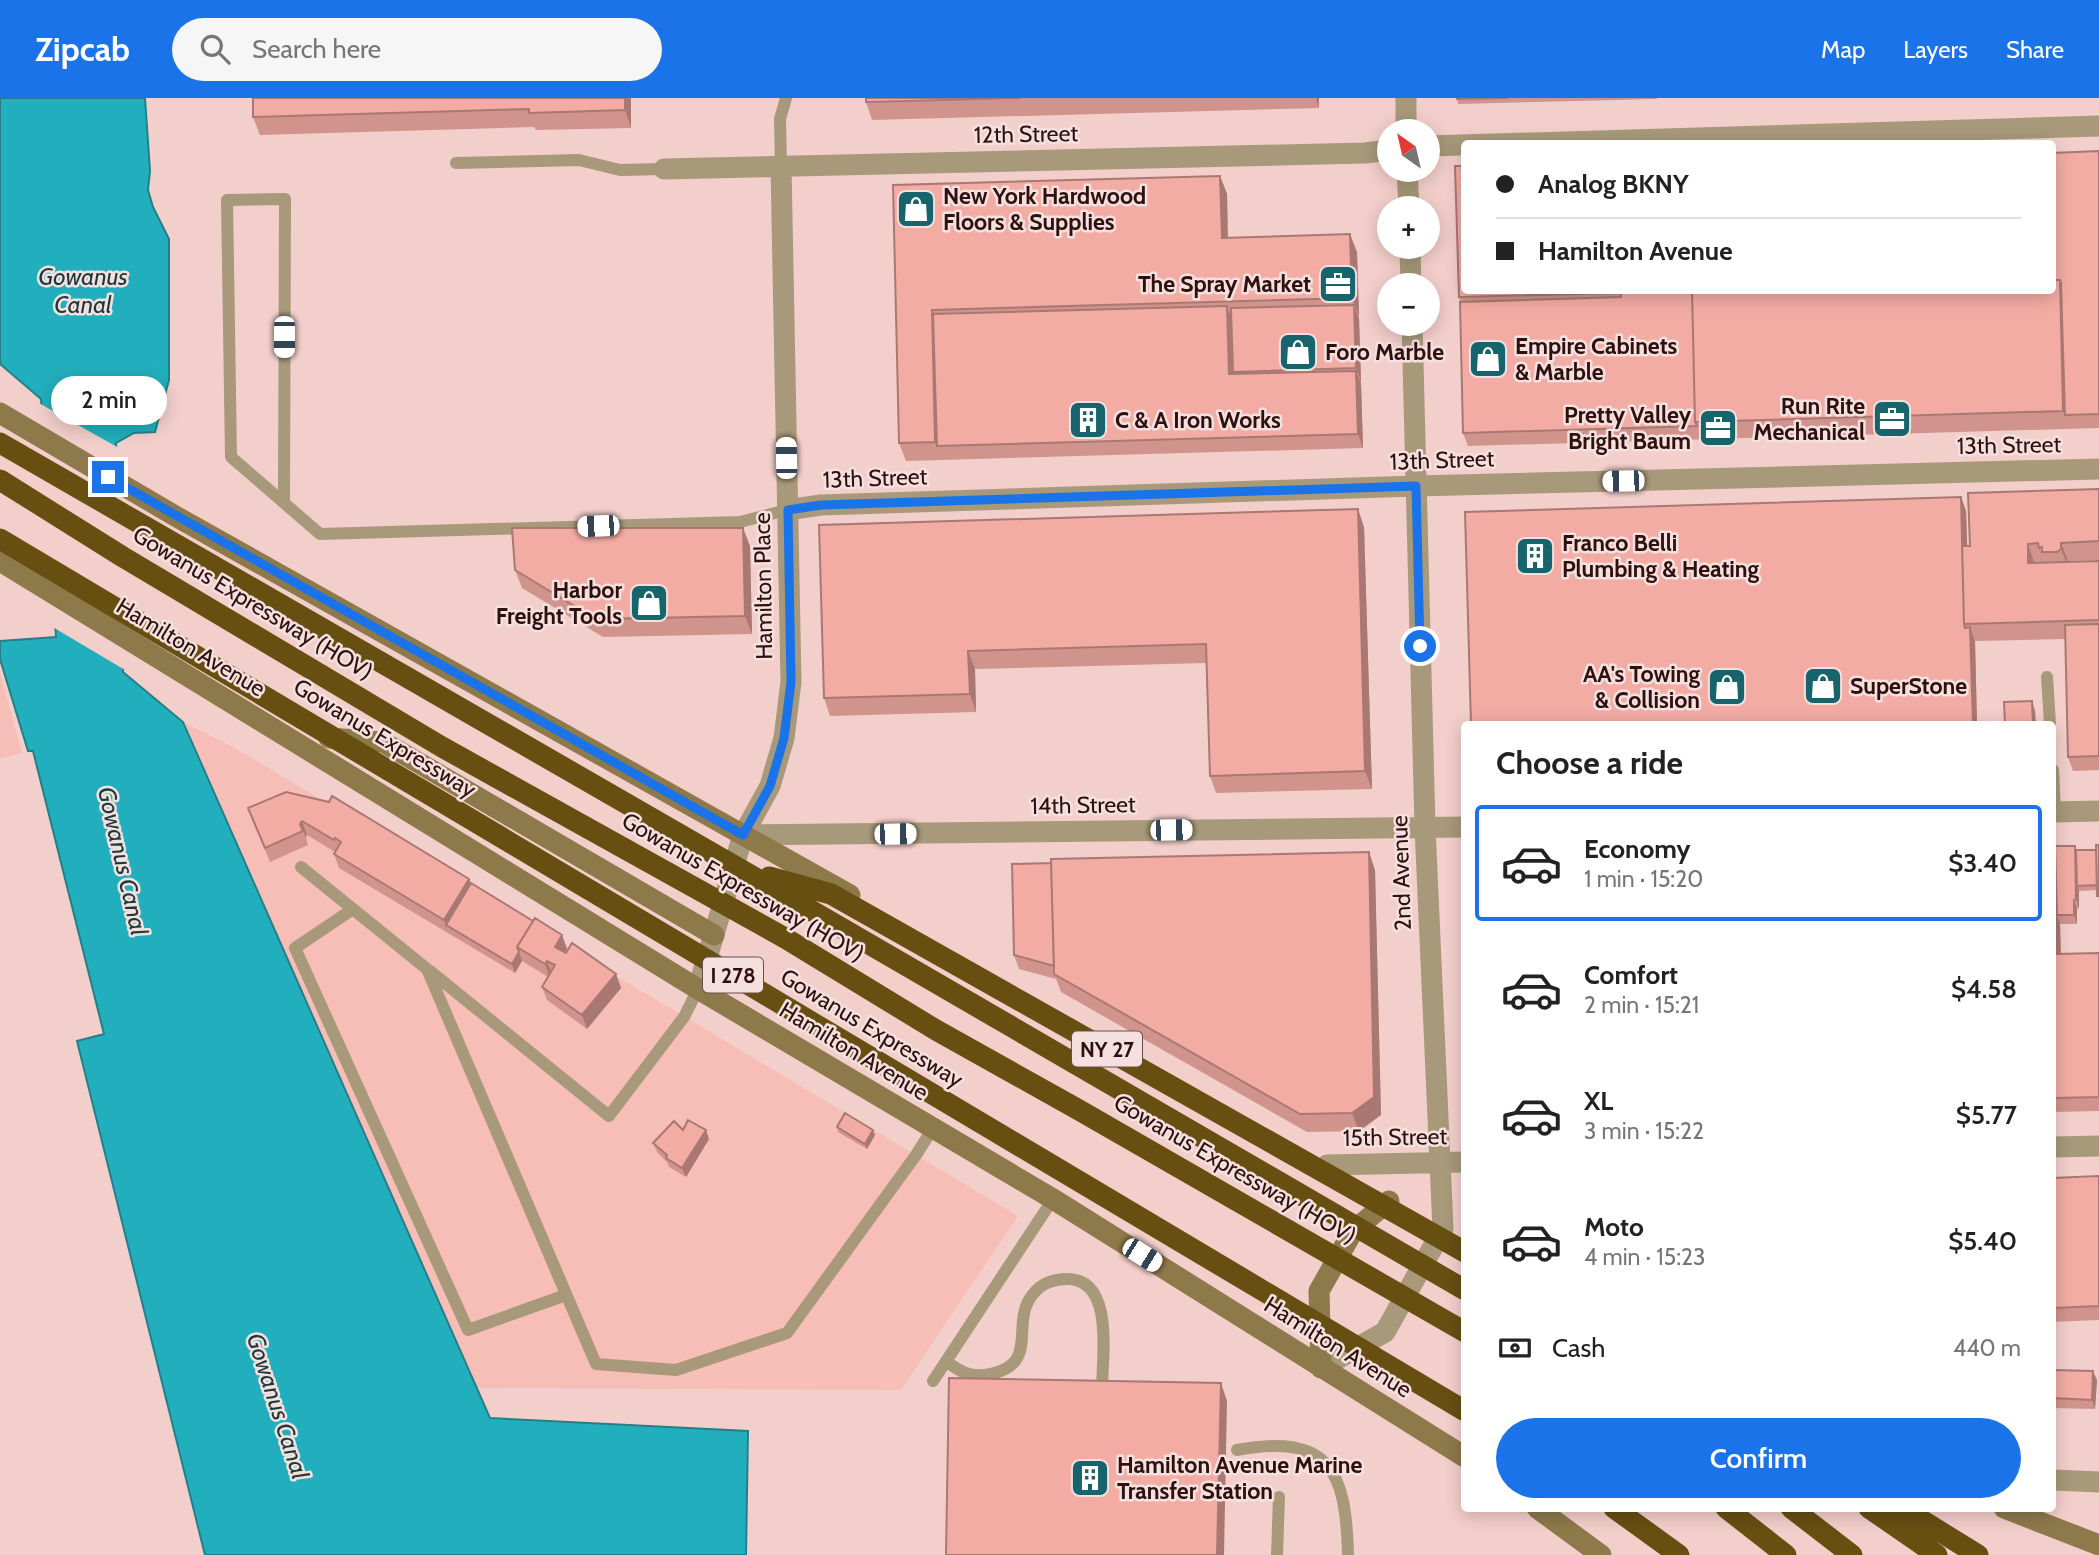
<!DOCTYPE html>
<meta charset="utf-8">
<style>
:root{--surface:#fff;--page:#f6f6f6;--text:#222;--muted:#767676;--line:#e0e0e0;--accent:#1a73e8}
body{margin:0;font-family:Cabin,sans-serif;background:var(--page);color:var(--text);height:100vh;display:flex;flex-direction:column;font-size:26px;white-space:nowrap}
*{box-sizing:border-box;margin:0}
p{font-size:23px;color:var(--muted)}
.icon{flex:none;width:38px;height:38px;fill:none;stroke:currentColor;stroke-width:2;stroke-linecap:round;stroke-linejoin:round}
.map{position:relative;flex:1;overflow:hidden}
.details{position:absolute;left:1461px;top:623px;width:595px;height:791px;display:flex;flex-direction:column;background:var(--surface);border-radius:7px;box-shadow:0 4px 18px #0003}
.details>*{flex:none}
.guide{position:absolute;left:1461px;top:42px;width:595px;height:154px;border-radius:7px;box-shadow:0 4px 18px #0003;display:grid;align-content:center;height:154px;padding:0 35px;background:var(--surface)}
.needle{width:46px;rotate:326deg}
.controls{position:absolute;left:1377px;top:21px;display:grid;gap:14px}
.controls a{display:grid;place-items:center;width:63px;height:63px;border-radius:50%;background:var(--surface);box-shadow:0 4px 18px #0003;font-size:35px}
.end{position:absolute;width:32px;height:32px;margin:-16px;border:9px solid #1a73e8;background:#fff;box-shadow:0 0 0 4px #fff}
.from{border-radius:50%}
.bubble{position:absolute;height:49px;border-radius:24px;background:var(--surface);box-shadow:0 4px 18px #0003;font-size:23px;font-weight:600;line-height:49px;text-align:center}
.car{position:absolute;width:21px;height:42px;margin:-21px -10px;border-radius:9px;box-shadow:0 0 5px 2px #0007;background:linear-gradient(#fff 24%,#345 0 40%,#fff 0 76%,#345 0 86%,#fff 0)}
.guide b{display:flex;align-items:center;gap:24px;height:66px;font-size:26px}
.guide b+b{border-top:2px solid var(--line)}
.guide i{width:18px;height:18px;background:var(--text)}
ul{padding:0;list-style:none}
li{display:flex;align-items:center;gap:21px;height:116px;margin:0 14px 10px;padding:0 21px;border:4px solid transparent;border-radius:7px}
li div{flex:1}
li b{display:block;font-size:26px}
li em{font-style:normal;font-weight:600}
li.current{border-color:var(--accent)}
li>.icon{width:63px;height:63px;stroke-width:1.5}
h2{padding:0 35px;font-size:32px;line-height:84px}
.pay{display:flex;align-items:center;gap:18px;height:77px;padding:0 35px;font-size:26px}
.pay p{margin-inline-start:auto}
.primary-button{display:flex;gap:14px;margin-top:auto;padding:14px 35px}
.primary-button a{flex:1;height:80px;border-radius:42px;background:var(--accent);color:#fff;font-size:28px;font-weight:600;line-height:80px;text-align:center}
header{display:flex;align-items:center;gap:42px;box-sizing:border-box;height:98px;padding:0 35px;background:var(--accent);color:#fff}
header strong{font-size:33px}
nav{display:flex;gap:38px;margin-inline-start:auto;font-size:24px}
.search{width:490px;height:63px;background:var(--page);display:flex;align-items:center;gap:18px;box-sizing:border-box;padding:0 24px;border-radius:38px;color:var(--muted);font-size:26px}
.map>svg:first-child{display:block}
.built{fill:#f7bdb7}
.water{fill:#22afbd;stroke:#267f88;stroke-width:2}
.pier{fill:#f3cfcb}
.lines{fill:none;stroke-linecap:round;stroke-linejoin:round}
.service{stroke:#a7997a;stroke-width:12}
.minor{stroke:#a7997a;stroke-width:21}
.secondary{stroke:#8e794a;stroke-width:21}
.motorway{stroke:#674f12;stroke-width:21}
.wall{fill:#d0948d}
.shaded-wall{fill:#a97873}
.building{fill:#f2aca4;stroke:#a97873;stroke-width:2}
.route{stroke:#1a73e8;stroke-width:9}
.labels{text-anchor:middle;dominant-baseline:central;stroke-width:5;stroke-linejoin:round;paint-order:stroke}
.shield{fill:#f4e1df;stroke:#6a4f4d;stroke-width:2}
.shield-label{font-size:21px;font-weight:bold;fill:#2f100e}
.street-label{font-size:23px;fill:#2f100e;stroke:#f4e1df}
.poi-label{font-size:23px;font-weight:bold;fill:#2f100e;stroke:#f4e1df;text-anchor:start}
.water-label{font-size:24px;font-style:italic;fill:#1c383b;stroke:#f4e1df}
</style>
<header>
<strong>Zipcab</strong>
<div class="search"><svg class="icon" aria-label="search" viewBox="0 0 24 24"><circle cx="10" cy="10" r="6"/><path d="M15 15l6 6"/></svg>Search here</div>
<nav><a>Map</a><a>Layers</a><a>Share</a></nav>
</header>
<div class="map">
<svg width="2099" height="1457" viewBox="0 0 2099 1457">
<rect width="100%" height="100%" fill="#f3cfcb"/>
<!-- built -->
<path class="built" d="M0 575 22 655 0 661Z
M185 625 235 650 1018 1118 901 1292 477 1290Z"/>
<!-- water -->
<path class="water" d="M0 0H145L150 73 148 92 153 109 169 141V282L155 334 134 335 116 345 123 574 183 624 490 1320 748 1333 746 1457H205L77 943 104 936 33 653H28L0 561V543L56 539 41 301 0 266Z"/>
<!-- pier -->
<path class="pier" d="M37 304 119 350 125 572 51 528Z"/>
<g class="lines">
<!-- service -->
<path class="service" d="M456 65 579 62 620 72 664 71
M781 68 780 21 786 0
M284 405 285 101 227 102 231 359 320 436 740 424 787 412
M2047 579 2050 626
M2053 672 2055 714
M301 769 427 871 596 1266 676 1272 787 1235 916 1057 933 1030
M353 811 295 850 468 1232 566 1197
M430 873 609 1018 684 919 698 891
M946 1263C960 1274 971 1280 990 1276 1042 1266 1008 1224 1034 1195 1042 1185 1055 1181 1068 1181 1115 1182 1102 1260 1102 1292
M933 1283 1053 1101
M1237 1352C1330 1335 1346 1373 1348 1457
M1277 1457 1279 1399"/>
<!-- minor -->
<path class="minor" d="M1406 0V33
M1428 48 2099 28
M664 71 1365 55 1390 52
M1407 72 1409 110
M1410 149 1411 187
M787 412 821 407 1416 388 2099 371
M2053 714 2099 713
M743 737 1465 729
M698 891 743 737 770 688 784 640 791 584 781 68
M2053 1049 2099 1048
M1327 1067 1465 1064
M1321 1270 1385 1234 1443 1131 1425 729 1412 226
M2053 1382 2099 1384"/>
<!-- secondary -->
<path class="secondary" d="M0 315 177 419 850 797
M0 463 698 891 1053 1101 1465 1359
M329 640 383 644 714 837
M1321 1270 1319 1193 1353 1133 1389 1103
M1537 1410 1601 1457
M2004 1410 2099 1447"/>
<!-- motorway -->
<path class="motorway" d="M0 345 740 771 1465 1192
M0 382 123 459 442 649 785 840 936 932 1079 1012 1465 1234
M0 441 1465 1313
M769 779 831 796 1465 1154
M1614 1410 1679 1457
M1726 1410 1786 1457
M1791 1410 1852 1457
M1869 1410 1937 1457
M1902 1410 1978 1457"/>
</g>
<!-- wall -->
<path class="wall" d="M253 0H631V30L536 32 534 29 260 37 253 19Z
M866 0H1319V10L872 22 866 4Z
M1457 0H1657V1L1458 6Z
M2099 53V330L1468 348 1463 335 1460 204 1459 199 1465 192Z
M1220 78 1227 96 1228 140 1357 154 1363 350 906 363 899 345 893 87Z
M2099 391V462L2068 463V464L2099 463V672L2073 673 2068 659 2065 541 1975 543 1977 626H1471L1961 399 1966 413 1967 448H1970Z
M819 427 1364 429 1372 691 1216 695 1210 678 1206 565 975 571 976 614 830 618 824 600Z
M750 448 752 536 603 539 522 490 515 472Z
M286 694 469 781 471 785 533 823 562 837 567 851 565 854 616 876 621 890 587 931 547 902 542 889 548 879 522 863 515 875 339 770 334 756 335 754 307 737 306 739 308 747 270 764 248 710Z
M2053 738 2057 748 2076 752H2096L2099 747V802L2097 792 2079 793V810L2077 811V826H2060L2061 856 2099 855V1013L2053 1014Z
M1375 772 1381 1017 1359 1033 1307 1034 1061 894 1056 881 1019 871 1014 857Z
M837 1029 875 1037 867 1051 838 1034Z
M683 1032 709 1041 686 1079 669 1069 667 1064 657 1054 653 1045Z
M2099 1078V1222L2053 1224V1080Z
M2053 1272 2097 1282 2095 1311 2053 1310Z"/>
<!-- shaded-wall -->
<path class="shaded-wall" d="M625 0H631V30L625 12Z
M1316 0H1319V10Z
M1220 78 1227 96 1228 158 1222 140Z
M1350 136 1357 154 1359 218 1352 200Z
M2060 182 2066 200 2065 317 2063 313Z
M1354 207 1359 221 1361 284 1356 270Z
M1227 208 1232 222 1234 290 1229 276Z
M932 212 938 230 937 348 935 344Z
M1356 273 1361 286 1363 350 1358 336Z
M1961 399 1966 413 1970 525 1965 526Z
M1358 411 1364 429 1372 691 1365 673Z
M743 430 750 448 752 536 745 518Z
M2061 445 2068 463V469L2061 451Z
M2028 446 2034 464V483L2028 465Z
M1970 529 1975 543 1977 626H1973Z
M968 553 975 571 976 614 970 596Z
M2032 603 2035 613 2036 626H2033Z
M302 723 307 737 306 739 300 726Z
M2053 738 2058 752 2057 817 2060 826 2061 870 2056 856Z
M2075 748 2078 757 2077 788 2079 793V810L2076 801Z
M1369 754 1375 772 1381 1017 1359 1033 1352 1015Z
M469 781 474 794 446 827 449 836 444 822Z
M2074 802 2077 811V826L2074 817Z
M562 837 567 851 560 862 555 849Z
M519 854 522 863 515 875 512 866Z
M547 863 552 876 550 880 545 866Z
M616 876 621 890 587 931 582 917Z
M706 1032 709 1041 686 1079 682 1070Z
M873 1032 875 1037 867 1051 865 1046Z
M2093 1273 2097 1282 2095 1311 2092 1302Z
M1221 1285 1227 1303 1224 1457H1217Z"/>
<!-- building -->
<path class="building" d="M253 0H625V12L529 15V11L253 19Z
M866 0H1021L866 4Z
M1457 0H1508L1457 1Z
M2099 53V316L2065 317 2061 186 2060 182H2053V55Z
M1455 68H1465V192H1619V195L1459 199Z
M1220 78 1222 140 1350 136 1352 200 932 212 935 344 899 345 893 87Z
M2053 182H2060L2063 313 1695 324 1692 192H2053Z
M1621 192H1692L1695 324 1697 328 1463 335 1460 204 1621 199Z
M1354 207 1356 270 1233 274 1231 210Z
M1227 208 1229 276 1356 273 1358 336 937 348 933 216Z
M2099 391V443L2061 445V451L2057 454H2042V449L2039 450 2038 445 2028 446V465L2099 463V522L1964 526 1962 448H1970L1968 395Z
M1961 399 1964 526 1965 530 1970 529 1973 626H1471L1465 414Z
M1358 411 1365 673 1210 678 1206 546 968 553 970 596 824 600 819 427Z
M512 430H743L745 518 596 521 515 472Z
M2099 526V658L2068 659 2065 527Z
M2032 603 2033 626H2005L2004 604Z
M286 694 329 704 332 698 469 781 444 822 334 756 341 744 335 740 334 742 302 723 300 726 303 733 265 750 248 710Z
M2053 738 2056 856 2099 855V999L2053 1000Z
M2096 747H2099V798H2097Z
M2055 748H2075L2076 801 2074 802V817H2057Z
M2076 752H2096L2097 787 2077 788Z
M1369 754 1374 999 1352 1015 1300 1016 1054 876 1051 761Z
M1051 765 1054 868 1014 857 1012 766Z
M471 785 533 823 517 849 519 854 512 866 446 827Z
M535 820 562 837 555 849 566 855 572 845 616 876 582 917 542 889 555 867 547 863 545 866 517 849Z
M845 1015 873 1032 865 1046 837 1029Z
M688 1022 706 1032 682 1070 666 1060 667 1057 653 1045 674 1023 683 1032Z
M2099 1078V1208L2053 1210V1080Z
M2053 1272 2093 1273 2092 1302 2053 1300Z
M949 1280 1221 1285 1217 1457H946Z"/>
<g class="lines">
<!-- route -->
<path class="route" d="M108 379 743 737 770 688 784 640 791 584 788 412 821 407 1416 388 1420 548"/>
</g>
<!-- icons -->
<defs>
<g id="shop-square" transform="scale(2.0125)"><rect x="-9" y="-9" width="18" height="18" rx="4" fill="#17646c" stroke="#f4e1df"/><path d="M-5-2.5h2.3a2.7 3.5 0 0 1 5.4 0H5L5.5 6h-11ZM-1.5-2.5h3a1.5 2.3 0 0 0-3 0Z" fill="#fff"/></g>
<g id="office-square" transform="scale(2.0125)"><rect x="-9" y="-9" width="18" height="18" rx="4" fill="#17646c" stroke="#f4e1df"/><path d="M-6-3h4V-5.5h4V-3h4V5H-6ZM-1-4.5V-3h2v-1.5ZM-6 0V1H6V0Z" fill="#fff"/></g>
<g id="building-square" transform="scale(2.0125)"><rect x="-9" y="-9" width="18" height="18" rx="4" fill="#17646c" stroke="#f4e1df"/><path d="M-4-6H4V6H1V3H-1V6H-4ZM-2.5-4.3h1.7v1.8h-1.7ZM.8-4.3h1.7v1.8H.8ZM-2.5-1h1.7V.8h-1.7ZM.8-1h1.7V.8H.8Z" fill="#fff"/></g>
</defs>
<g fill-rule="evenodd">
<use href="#shop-square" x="916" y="111"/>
<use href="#office-square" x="1338" y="186"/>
<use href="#shop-square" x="1298" y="254"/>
<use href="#shop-square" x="1488" y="261"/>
<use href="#office-square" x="1892" y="321"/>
<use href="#building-square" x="1088" y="322"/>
<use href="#office-square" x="1718" y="330"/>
<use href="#building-square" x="1535" y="458"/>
<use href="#shop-square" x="649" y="505"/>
<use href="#shop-square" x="1823" y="588"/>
<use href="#shop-square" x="1727" y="589"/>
<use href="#building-square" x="1090" y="1380"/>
</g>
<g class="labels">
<!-- shield labels -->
<g class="shield">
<rect x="703" y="859.5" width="60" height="35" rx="5"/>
<rect x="1072" y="933.5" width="70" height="35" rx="5"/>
</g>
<g class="shield-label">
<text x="733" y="877">I 278</text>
<text x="1107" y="951">NY 27</text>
</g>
<!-- street labels -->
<g class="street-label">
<text transform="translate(1026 36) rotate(-1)">12th Street</text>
<text transform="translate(2009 347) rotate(-1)">13th Street</text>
<text transform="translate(1442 362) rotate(-2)">13th Street</text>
<text transform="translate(875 380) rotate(-2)">13th Street</text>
<text transform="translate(763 488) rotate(-91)">Hamilton Place</text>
<text transform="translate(253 505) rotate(31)">Gowanus Expressway (HOV)</text>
<text transform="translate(191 549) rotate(31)">Hamilton Avenue</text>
<text transform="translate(385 640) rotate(31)">Gowanus Expressway</text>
<text transform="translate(1083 707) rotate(-1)">14th Street</text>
<text transform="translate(1401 775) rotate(-92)">2nd Avenue</text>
<text transform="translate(743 789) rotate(30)">Gowanus Expressway (HOV)</text>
<text transform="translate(872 930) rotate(31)">Gowanus Expressway</text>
<text transform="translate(854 953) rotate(31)">Hamilton Avenue</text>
<text transform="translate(1395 1039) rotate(-1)">15th Street</text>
<text transform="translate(1235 1071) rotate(30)">Gowanus Expressway (HOV)</text>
<text transform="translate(1338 1249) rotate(32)">Hamilton Avenue</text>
</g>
<!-- poi labels -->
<g class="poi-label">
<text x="943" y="98">New York Hardwood<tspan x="943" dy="26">Floors &amp; Supplies</tspan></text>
<text x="1311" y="186" text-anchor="end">The Spray Market</text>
<text x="1515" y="248">Empire Cabinets<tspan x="1515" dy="26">&amp; Marble</tspan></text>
<text x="1325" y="254">Foro Marble</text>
<text x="1865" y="308" text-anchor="end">Run Rite<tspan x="1865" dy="26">Mechanical</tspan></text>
<text x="1691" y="317" text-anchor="end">Pretty Valley<tspan x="1691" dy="26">Bright Baum</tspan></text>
<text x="1115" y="322">C &amp; A Iron Works</text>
<text x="1562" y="445">Franco Belli<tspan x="1562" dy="26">Plumbing &amp; Heating</tspan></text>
<text x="622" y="492" text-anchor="end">Harbor<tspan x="622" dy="26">Freight Tools</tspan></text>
<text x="1700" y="576" text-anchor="end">AA's Towing<tspan x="1700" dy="26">&amp; Collision</tspan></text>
<text x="1850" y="588">SuperStone</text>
<text x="1117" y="1367">Hamilton Avenue Marine<tspan x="1117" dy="26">Transfer Station</tspan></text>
</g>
<!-- water labels -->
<g class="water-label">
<text x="83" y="178">Gowanus<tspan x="83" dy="28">Canal</tspan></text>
<text transform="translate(123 763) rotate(77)">Gowanus Canal</text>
<text transform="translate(278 1308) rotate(72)">Gowanus Canal</text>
</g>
</g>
</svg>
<div class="controls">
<a><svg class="needle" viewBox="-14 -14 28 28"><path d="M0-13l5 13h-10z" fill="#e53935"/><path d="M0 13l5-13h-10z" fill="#767676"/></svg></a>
<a>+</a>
<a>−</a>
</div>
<i class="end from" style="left:1420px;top:548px"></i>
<i class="end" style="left:108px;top:379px"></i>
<div class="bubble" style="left:51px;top:278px;width:116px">2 min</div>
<i class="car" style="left:284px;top:239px;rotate:180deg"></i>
<i class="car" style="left:786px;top:360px;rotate:359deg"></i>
<i class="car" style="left:1623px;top:383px;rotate:269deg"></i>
<i class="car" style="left:598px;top:428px;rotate:268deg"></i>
<i class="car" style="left:1171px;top:732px;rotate:89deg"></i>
<i class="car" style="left:895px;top:736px;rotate:89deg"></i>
<i class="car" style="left:1142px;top:1157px;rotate:122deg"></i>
<div class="guide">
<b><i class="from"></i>Analog BKNY</b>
<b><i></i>Hamilton Avenue</b>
</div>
<section class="details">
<h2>Choose a ride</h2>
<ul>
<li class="current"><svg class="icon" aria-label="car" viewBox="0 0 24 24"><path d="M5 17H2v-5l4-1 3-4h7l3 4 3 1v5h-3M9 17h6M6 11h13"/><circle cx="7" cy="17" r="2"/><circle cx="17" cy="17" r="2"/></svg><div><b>Economy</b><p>1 min · 15:20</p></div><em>$3.40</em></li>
<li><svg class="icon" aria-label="car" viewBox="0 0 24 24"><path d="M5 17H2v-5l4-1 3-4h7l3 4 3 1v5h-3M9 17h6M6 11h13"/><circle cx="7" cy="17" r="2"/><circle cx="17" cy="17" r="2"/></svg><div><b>Comfort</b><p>2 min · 15:21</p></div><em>$4.58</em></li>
<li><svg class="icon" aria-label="car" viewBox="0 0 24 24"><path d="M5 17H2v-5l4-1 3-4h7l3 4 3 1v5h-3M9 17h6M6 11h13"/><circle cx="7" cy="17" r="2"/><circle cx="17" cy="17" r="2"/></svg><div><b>XL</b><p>3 min · 15:22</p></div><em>$5.77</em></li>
<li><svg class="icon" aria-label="car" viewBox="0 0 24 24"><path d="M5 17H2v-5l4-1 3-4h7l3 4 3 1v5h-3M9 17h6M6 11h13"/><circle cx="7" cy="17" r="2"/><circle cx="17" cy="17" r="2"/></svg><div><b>Moto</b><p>4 min · 15:23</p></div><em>$5.40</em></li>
</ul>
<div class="pay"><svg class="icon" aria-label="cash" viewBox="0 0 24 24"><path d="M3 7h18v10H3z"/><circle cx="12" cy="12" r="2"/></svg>Cash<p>440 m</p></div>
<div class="primary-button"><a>Confirm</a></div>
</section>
</div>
